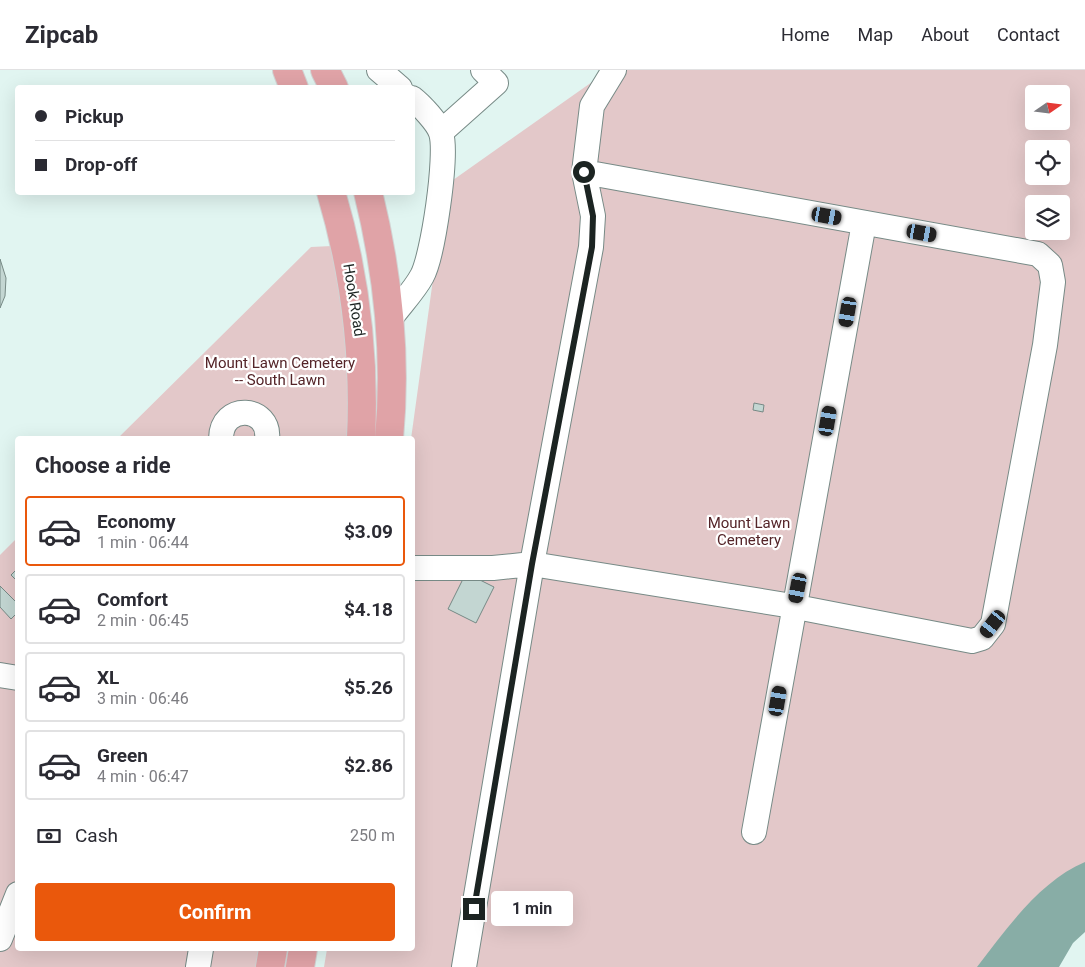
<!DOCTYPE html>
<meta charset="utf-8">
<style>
:root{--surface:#fff;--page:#f2f2f3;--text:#2b2b33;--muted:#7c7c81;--line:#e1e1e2;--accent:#ea580c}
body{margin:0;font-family:Roboto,sans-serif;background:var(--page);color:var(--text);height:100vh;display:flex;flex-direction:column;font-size:19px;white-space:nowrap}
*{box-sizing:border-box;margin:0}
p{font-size:16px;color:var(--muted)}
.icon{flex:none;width:28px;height:28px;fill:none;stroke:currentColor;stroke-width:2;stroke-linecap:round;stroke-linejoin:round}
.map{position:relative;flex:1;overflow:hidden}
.drawer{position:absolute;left:15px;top:366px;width:400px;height:515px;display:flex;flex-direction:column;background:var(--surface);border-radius:5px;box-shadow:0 5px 20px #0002}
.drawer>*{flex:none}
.banner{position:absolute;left:15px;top:15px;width:400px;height:110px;border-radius:5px;box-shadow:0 5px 20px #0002;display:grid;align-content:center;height:110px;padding:0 20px;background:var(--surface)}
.needle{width:32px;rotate:76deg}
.tools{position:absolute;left:1025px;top:15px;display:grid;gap:10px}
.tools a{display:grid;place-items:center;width:45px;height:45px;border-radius:5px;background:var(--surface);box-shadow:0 5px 20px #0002;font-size:25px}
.end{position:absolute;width:22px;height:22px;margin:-11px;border:6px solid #1c2422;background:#fff;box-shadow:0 0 0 2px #fff}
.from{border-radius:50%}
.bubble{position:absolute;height:35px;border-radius:5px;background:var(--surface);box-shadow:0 5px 20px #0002;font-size:16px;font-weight:700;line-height:35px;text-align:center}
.car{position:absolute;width:15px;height:30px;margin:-15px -8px;border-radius:6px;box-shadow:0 0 4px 1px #0007;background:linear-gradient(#222 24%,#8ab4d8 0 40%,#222 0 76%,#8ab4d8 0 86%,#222 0)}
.banner b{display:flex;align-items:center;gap:18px;height:48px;font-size:19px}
.banner b+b{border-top:1px solid var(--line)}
.banner i{width:12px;height:12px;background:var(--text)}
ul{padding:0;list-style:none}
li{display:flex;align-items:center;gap:15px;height:70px;margin:0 10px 8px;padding:0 10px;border:2px solid var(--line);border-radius:5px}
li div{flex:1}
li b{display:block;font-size:19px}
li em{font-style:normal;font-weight:700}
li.current{border-color:var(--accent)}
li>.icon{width:45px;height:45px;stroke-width:1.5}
h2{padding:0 20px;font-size:22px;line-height:60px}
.pay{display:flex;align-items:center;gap:12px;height:55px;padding:0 20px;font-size:19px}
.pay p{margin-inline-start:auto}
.action{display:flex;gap:10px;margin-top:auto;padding:10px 20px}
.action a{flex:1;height:58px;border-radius:5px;background:var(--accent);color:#fff;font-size:20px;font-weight:700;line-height:58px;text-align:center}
header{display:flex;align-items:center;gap:30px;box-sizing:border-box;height:70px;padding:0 25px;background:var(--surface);border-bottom:1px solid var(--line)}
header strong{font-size:24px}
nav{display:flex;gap:28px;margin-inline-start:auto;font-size:18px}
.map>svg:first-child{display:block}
.green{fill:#e3c8c9;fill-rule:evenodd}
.water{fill:#88ada6}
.building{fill:#c3d6d2;stroke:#768985}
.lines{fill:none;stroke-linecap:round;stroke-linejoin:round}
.minor-casing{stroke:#778a86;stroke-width:26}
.major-casing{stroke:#d2d3d3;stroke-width:30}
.minor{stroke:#fff;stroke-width:24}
.major{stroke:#e0a3a7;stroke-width:28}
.route{stroke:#1c2422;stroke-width:6}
.labels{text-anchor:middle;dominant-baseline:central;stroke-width:4.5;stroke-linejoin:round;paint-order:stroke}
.street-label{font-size:15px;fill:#1c2422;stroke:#fff}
.park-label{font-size:15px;fill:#542428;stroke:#fff}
</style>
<header>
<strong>Zipcab</strong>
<nav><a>Home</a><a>Map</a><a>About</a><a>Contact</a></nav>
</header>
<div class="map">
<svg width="1085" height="897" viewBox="0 0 1085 897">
<rect width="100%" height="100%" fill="#e1f5f1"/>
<!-- green -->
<path class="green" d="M609 0H1085V825L1007 897H324L327 879H412V369H411L446 115ZM1034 24H1061V51H1034ZM1034 79H1061V106H1034ZM1034 134H1061V161H1034Z
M332 176C343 239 352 305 347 369H117L311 177Z
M17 468 18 879H261L258 897H0V485Z"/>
<!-- water -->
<path class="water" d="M1085 792V862L1073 873 1059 897H977C1005 860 1041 810 1085 792Z"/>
<!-- building -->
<path class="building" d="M0 189 6 208 5 226 0 238Z
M754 333 764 335 763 342 753 340Z
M18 498V512L11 505Z
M466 503 494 517 476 553 448 539Z
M0 516 18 534V542L11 549 0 537Z"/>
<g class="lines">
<!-- minor casing -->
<g class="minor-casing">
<path id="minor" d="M379 0 400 18
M441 62 496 13 483 0
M390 249C400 235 414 221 422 206 433 186 448 84 441 63 438 53 421 35 412 28
M221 369C221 332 271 336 267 369
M412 498H493L532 494 786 535 972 571 982 568 993 554 1045 275 1053 212 1050 195 1038 184 584 102
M0 605 18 608
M754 762 864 153
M0 869 18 824
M198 897 201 879
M464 897 532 494 591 177 593 146 584 102 592 36 614 0"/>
</g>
<!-- major casing -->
<g class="major-casing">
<path id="major" d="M287 0 294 18
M325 0 334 18
M331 122C355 203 365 285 361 369
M368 122C388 203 397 285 389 369
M270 897 273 879
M300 897 303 879"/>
</g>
<!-- minor -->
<use href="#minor" class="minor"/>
<!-- major -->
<use href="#major" class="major"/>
</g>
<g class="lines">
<!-- route -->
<path class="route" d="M474 839 532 494 592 177 593 146 584 102"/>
</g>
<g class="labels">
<!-- street labels -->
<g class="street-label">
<text transform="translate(354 230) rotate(81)">Hook Road</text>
</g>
<!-- park labels -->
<g class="park-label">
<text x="280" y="293">Mount Lawn Cemetery<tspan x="280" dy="17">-- South Lawn</tspan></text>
<text x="749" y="453">Mount Lawn<tspan x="749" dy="17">Cemetery</tspan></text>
</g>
</g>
</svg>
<div class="tools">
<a><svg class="needle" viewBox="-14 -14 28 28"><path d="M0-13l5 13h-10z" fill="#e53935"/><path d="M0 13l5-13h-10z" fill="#7c7c81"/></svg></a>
<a><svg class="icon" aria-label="locate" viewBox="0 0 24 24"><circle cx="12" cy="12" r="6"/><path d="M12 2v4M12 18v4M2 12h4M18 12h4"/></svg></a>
<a><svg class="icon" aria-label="layers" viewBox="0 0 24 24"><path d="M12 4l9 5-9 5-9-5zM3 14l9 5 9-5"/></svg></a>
</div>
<i class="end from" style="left:584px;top:102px"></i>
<i class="end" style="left:474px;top:839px"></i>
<div class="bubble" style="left:491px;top:821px;width:82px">1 min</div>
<i class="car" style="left:827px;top:146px;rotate:100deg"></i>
<i class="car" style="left:922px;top:163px;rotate:100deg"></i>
<i class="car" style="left:848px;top:242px;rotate:190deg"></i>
<i class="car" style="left:828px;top:351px;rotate:10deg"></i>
<i class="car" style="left:798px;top:518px;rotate:191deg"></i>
<i class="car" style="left:993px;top:554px;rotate:218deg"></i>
<i class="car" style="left:778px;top:631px;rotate:10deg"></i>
<div class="banner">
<b><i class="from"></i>Pickup</b>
<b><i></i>Drop-off</b>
</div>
<section class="drawer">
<h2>Choose a ride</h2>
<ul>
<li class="current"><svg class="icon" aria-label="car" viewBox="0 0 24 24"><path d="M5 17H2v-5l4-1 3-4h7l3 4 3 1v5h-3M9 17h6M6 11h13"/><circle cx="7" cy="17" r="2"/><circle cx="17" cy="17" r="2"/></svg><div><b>Economy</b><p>1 min · 06:44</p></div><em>$3.09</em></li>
<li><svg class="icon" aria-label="car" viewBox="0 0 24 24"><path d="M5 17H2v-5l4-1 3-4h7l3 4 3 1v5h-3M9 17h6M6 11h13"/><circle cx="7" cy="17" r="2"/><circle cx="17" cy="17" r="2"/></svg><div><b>Comfort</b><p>2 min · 06:45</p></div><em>$4.18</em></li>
<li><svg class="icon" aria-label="car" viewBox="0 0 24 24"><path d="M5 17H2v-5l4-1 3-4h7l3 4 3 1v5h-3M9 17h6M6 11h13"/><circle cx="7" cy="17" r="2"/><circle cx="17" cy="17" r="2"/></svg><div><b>XL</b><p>3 min · 06:46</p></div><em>$5.26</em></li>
<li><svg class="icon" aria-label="car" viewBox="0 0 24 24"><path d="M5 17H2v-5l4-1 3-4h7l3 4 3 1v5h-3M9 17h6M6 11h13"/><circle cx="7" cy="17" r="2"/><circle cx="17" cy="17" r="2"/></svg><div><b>Green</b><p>4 min · 06:47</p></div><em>$2.86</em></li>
</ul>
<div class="pay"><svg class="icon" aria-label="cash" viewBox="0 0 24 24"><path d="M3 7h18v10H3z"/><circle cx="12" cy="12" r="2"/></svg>Cash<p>250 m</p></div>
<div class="action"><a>Confirm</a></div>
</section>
</div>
